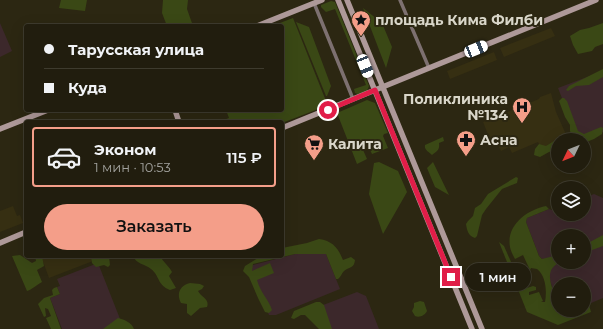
<!DOCTYPE html>
<html lang="ru">
<meta charset="utf-8">
<style>
:root{--surface:#211d0e;--page:#292617;--text:#f1f3f6;--muted:#a2a29e;--line:#3e3b2e;--accent:#f49e89}
body{margin:0;font-family:Montserrat,sans-serif;background:var(--page);color:var(--text);height:100vh;display:flex;flex-direction:column;font-size:15px;white-space:nowrap}
*{box-sizing:border-box;margin:0}
p{font-size:13px;color:var(--muted)}
.icon{flex:none;width:22px;height:22px;fill:none;stroke:currentColor;stroke-width:2;stroke-linecap:round;stroke-linejoin:round}
.map{position:relative;flex:1;overflow:hidden}
.drawer{position:absolute;left:24px;top:120px;width:260px;height:138px;display:flex;flex-direction:column;background:var(--surface);border-radius:4px;box-shadow:0 4px 16px #0002,0 0 0 1px var(--line)}
.drawer>*{flex:none}
.top-card{position:absolute;left:24px;top:24px;width:260px;height:88px;border-radius:4px;box-shadow:0 4px 16px #0002,0 0 0 1px var(--line);display:grid;align-content:center;height:88px;padding:0 20px;background:var(--surface)}
.needle{width:26px;rotate:227deg}
.tools{position:absolute;left:551px;top:133px;display:grid;gap:8px}
.tools a{display:grid;place-items:center;width:40px;height:40px;border-radius:50%;background:var(--surface);box-shadow:0 4px 16px #0002,0 0 0 1px var(--line);font-size:20px}
.end{position:absolute;width:18px;height:18px;margin:-9px;border:5px solid #e11d48;background:#fff;box-shadow:0 0 0 2px #fff}
.from{border-radius:50%}
.bubble{position:absolute;height:28px;border-radius:14px;background:var(--surface);box-shadow:0 4px 16px #0002,0 0 0 1px var(--line);font-size:13px;font-weight:600;line-height:28px;text-align:center}
.car{position:absolute;width:12px;height:24px;margin:-12px -6px;border-radius:5px;box-shadow:0 0 3px 1px #0007;background:linear-gradient(#fff 24%,#345 0 40%,#fff 0 76%,#345 0 86%,#fff 0)}
.top-card b{display:flex;align-items:center;gap:14px;height:38px;font-size:15px}
.top-card b+b{border-top:1px solid var(--line)}
.top-card i{width:10px;height:10px;background:var(--text)}
ul{padding:7px 0 0;list-style:none}
li{display:flex;align-items:center;gap:12px;height:60px;margin:0 8px 6px;padding:0 12px;border:2px solid var(--line);border-radius:4px}
li div{flex:1}
li b{display:block;font-size:15px}
li em{font-style:normal;font-weight:600}
li.on{border-color:var(--accent)}
li>.icon{width:36px;height:36px;stroke-width:1.5}
.primary-button{display:flex;gap:8px;margin-top:auto;padding:8px 20px}
.primary-button a{flex:1;height:46px;border-radius:24px;background:var(--accent);color:#111;font-size:16px;font-weight:600;line-height:46px;text-align:center}
.map>svg:first-child{display:block}
.built{fill:#362f12}
.education{fill:#3c282b}
.green{fill:#3a4815}
.lines{fill:none;stroke-linecap:round;stroke-linejoin:round}
.street{stroke:#7d7070;stroke-width:3.5}
.secondary{stroke:#ae9999;stroke-width:5.5}
.route{stroke:#e11d48;stroke-width:5}
.labels{text-anchor:middle;dominant-baseline:central;stroke-width:4;stroke-linejoin:round;paint-order:stroke}
.poi-label{font-size:14px;font-weight:bold;fill:#d9d6c9;stroke:#2c2712;text-anchor:start}
</style>
<div class="map">
<svg width="603" height="329" viewBox="0 0 603 329">
<rect width="100%" height="100%" fill="#2c2712"/>
<!-- built -->
<path class="built" d="M551 28 555 36 504 57 500 48Z
M494 52 497 60 450 79 447 71Z
M551 93 556 112 568 139 558 140V143L542 150 538 142 512 153 509 147 501 151 495 140 491 142 483 122 539 99 540 97Z
M13 206 17 216 20 215 23 223 0 232V211Z
M41 256H95L93 261 49 278Z"/>
<!-- education -->
<path class="education" d="M0 23 12 51 0 57Z
M603 71V132L584 140 578 139 558 88Z
M594 194 603 198V241L584 248V236H558V258L542 259 539 256 526 222 527 218 549 209 552 210 558 208V214H584V198Z
M603 244V298L584 306V284H558V307L546 267 558 262H584V252Z
M295 254H326L340 289 276 315H269L249 266Z
M98 263 124 329H62L50 298 60 294 57 287 60 286 57 279Z
M357 292 366 296 379 329H326L318 307Z"/>
<!-- green -->
<path class="green" d="M61 0H87L85 11 59 8Z
M163 0H188L187 9 193 26H167L162 13Z
M331 1 335 2 369 86 367 91 358 94 355 93 354 89 366 85 335 9 326 12 321 7V5Z
M363 8 382 23 392 47 386 68Z
M293 18 326 101V106L282 123V122H218L229 118 226 110H282V26H272Z
M296 22 309 27 331 86 327 96H326Z
M603 23V44L595 47 592 51 578 54 573 45 570 36 580 30 589 28Z
M603 69V77L589 85 576 86 568 91 566 90 569 86Z
M562 98H564L567 101 578 131 584 134 601 127 603 128 602 134 594 139 584 143V140H574L570 131V125L565 117 559 101Z
M367 100 375 103 388 133 384 134 383 136 388 148 372 154 366 141 360 143 367 159 357 164 337 113Z
M443 137 444 141 439 143C440 150 437 151 432 155 429 152 424 150 425 145Z
M554 141 558 142V148L555 150 549 152 540 157 534 155 535 149 539 144 546 146Z
M379 162 398 171 407 192 383 234 369 194 374 163Z
M433 162 449 195 435 187 427 168Z
M516 177 518 178 517 183 502 189 486 209 482 215 477 236 475 238C468 236 467 230 466 224L468 221 473 216 475 208 481 204 488 194Z
M546 206 549 209 527 218 526 222 539 256 542 259 558 255V262H561C538 271 558 294 558 310H584L585 300 588 301 591 312 558 325 527 312 499 242 504 246 522 287 524 289 533 286 536 287V290L529 292V295L539 292 543 301 541 302H545C547 291 546 276 537 269L531 268 530 270 523 255 515 259C513 255 511 252 510 247 506 225 527 210 546 206Z
M603 235V246L584 253V239L590 242Z
M319 239C333 241 338 248 343 260L351 257 355 260C354 269 350 266 344 271 341 274 341 277 338 279H336L326 254H295L253 264 252 271 270 263 274 273 257 280C260 292 269 300 272 310L269 313 265 312 258 298 249 277 243 271 245 266 258 258V256H282V248L307 243Z
M20 255 32 263 36 261 35 256H42L44 266 37 270 42 282C36 285 33 289 27 291L12 256Z
M91 256H109L110 265 108 267 104 265 96 267 92 263Z
M133 256H160C164 263 168 265 172 272L169 276 176 288 170 290C157 285 160 276 151 269 145 264 136 264 133 256Z
M190 283 200 284 204 286 202 289 198 291C201 297 210 299 207 307L200 308 191 316 187 313V304L181 303C176 294 180 285 190 283Z
M57 287 60 294 50 298 61 329H51L46 318 51 316 48 309 45 308 46 316 44 317 38 304 44 298 53 295 52 290 54 288Z
M420 301 424 302 427 311C425 315 420 318 415 316L412 311 414 307V303Z
M316 302H320L324 305 332 329H319L305 315H301L294 319 291 318 294 311Z
M118 318C125 320 131 322 134 329H103Z"/>
<g class="lines">
<!-- street -->
<path class="street" d="M400 0 429 68
M314 3 353 99"/>
<!-- secondary -->
<path class="secondary" d="M338 0 472 329
M347 0 482 329
M257 26 322 0
M175 110 179 122
M282 128 596 0
M0 129 48 110
M0 243 26 232"/>
</g>
<g class="lines">
<!-- route -->
<path class="route" d="M328 110 375 90 451 277"/>
</g>
<!-- icons -->
<defs>
<g id="sight-pin" transform="scale(1)"><path d="M0 17L-7.5 6A9.5 9.5 0 1 1 7.5 6Z" fill="#f49e89" stroke="#2c2712"/><path d="M0-6L1.8-2.2L6-1.7L2.9 1.2L3.7 5.4L0 3.3L-3.7 5.4L-2.9 1.2L-6-1.7L-1.8-2.2Z" fill="#111"/></g>
<g id="hospital-pin" transform="scale(1)"><path d="M0 17L-7.5 6A9.5 9.5 0 1 1 7.5 6Z" fill="#f49e89" stroke="#2c2712"/><path d="M-5-5h3v3.5h4V-5h3V5h-3V1.5h-4V5h-3Z" fill="#111"/></g>
<g id="pharmacy-pin" transform="scale(1)"><path d="M0 17L-7.5 6A9.5 9.5 0 1 1 7.5 6Z" fill="#f49e89" stroke="#2c2712"/><path d="M-2-6h4v4h4v4h-4v4h-4v-4h-4v-4h4Z" fill="#111"/></g>
<g id="supermarket-pin" transform="scale(1)"><path d="M0 17L-7.5 6A9.5 9.5 0 1 1 7.5 6Z" fill="#f49e89" stroke="#2c2712"/><path d="M-6-5.5h2.5l.6 2H6L4.5 2H-2.5L-4.4-4H-6ZM-1.5 3.2a1.3 1.3 0 1 0 .1 0ZM3 3.2a1.3 1.3 0 1 0 .1 0Z" fill="#111"/></g>
</defs>
<g fill-rule="evenodd">
<use href="#sight-pin" x="361" y="20"/>
<use href="#hospital-pin" x="522" y="107"/>
<use href="#pharmacy-pin" x="466" y="140"/>
<use href="#supermarket-pin" x="314" y="144"/>
</g>
<g class="labels">
<!-- poi labels -->
<g class="poi-label">
<text x="375" y="20">площадь Кима Филби</text>
<text x="508" y="99" text-anchor="end">Поликлиника<tspan x="508" dy="16">№134</tspan></text>
<text x="480" y="140">Асна</text>
<text x="328" y="144">Калита</text>
</g>
</g>
</svg>
<div class="tools">
<a><svg class="needle" viewBox="-14 -14 28 28"><path d="M0-13l5 13h-10z" fill="#e53935"/><path d="M0 13l5-13h-10z" fill="#a2a29e"/></svg></a>
<a><svg class="icon" aria-label="layers" viewBox="0 0 24 24"><path d="M12 4l9 5-9 5-9-5zM3 14l9 5 9-5"/></svg></a>
<a>+</a>
<a>−</a>
</div>
<i class="end from" style="left:328px;top:110px"></i>
<i class="end" style="left:451px;top:277px"></i>
<div class="bubble" style="left:465px;top:263px;width:66px">1 мин</div>
<i class="car" style="left:476px;top:49px;rotate:68deg"></i>
<i class="car" style="left:365px;top:66px;rotate:158deg"></i>
<div class="top-card">
<b><i class="from"></i>Тарусская улица</b>
<b><i></i>Куда</b>
</div>
<section class="drawer">
<ul>
<li class="on"><svg class="icon" aria-label="car" viewBox="0 0 24 24"><path d="M5 17H2v-5l4-1 3-4h7l3 4 3 1v5h-3M9 17h6M6 11h13"/><circle cx="7" cy="17" r="2"/><circle cx="17" cy="17" r="2"/></svg><div><b>Эконом</b><p>1 мин · 10:53</p></div><em>115 ₽</em></li>
</ul>
<div class="primary-button"><a>Заказать</a></div>
</section>
</div>
